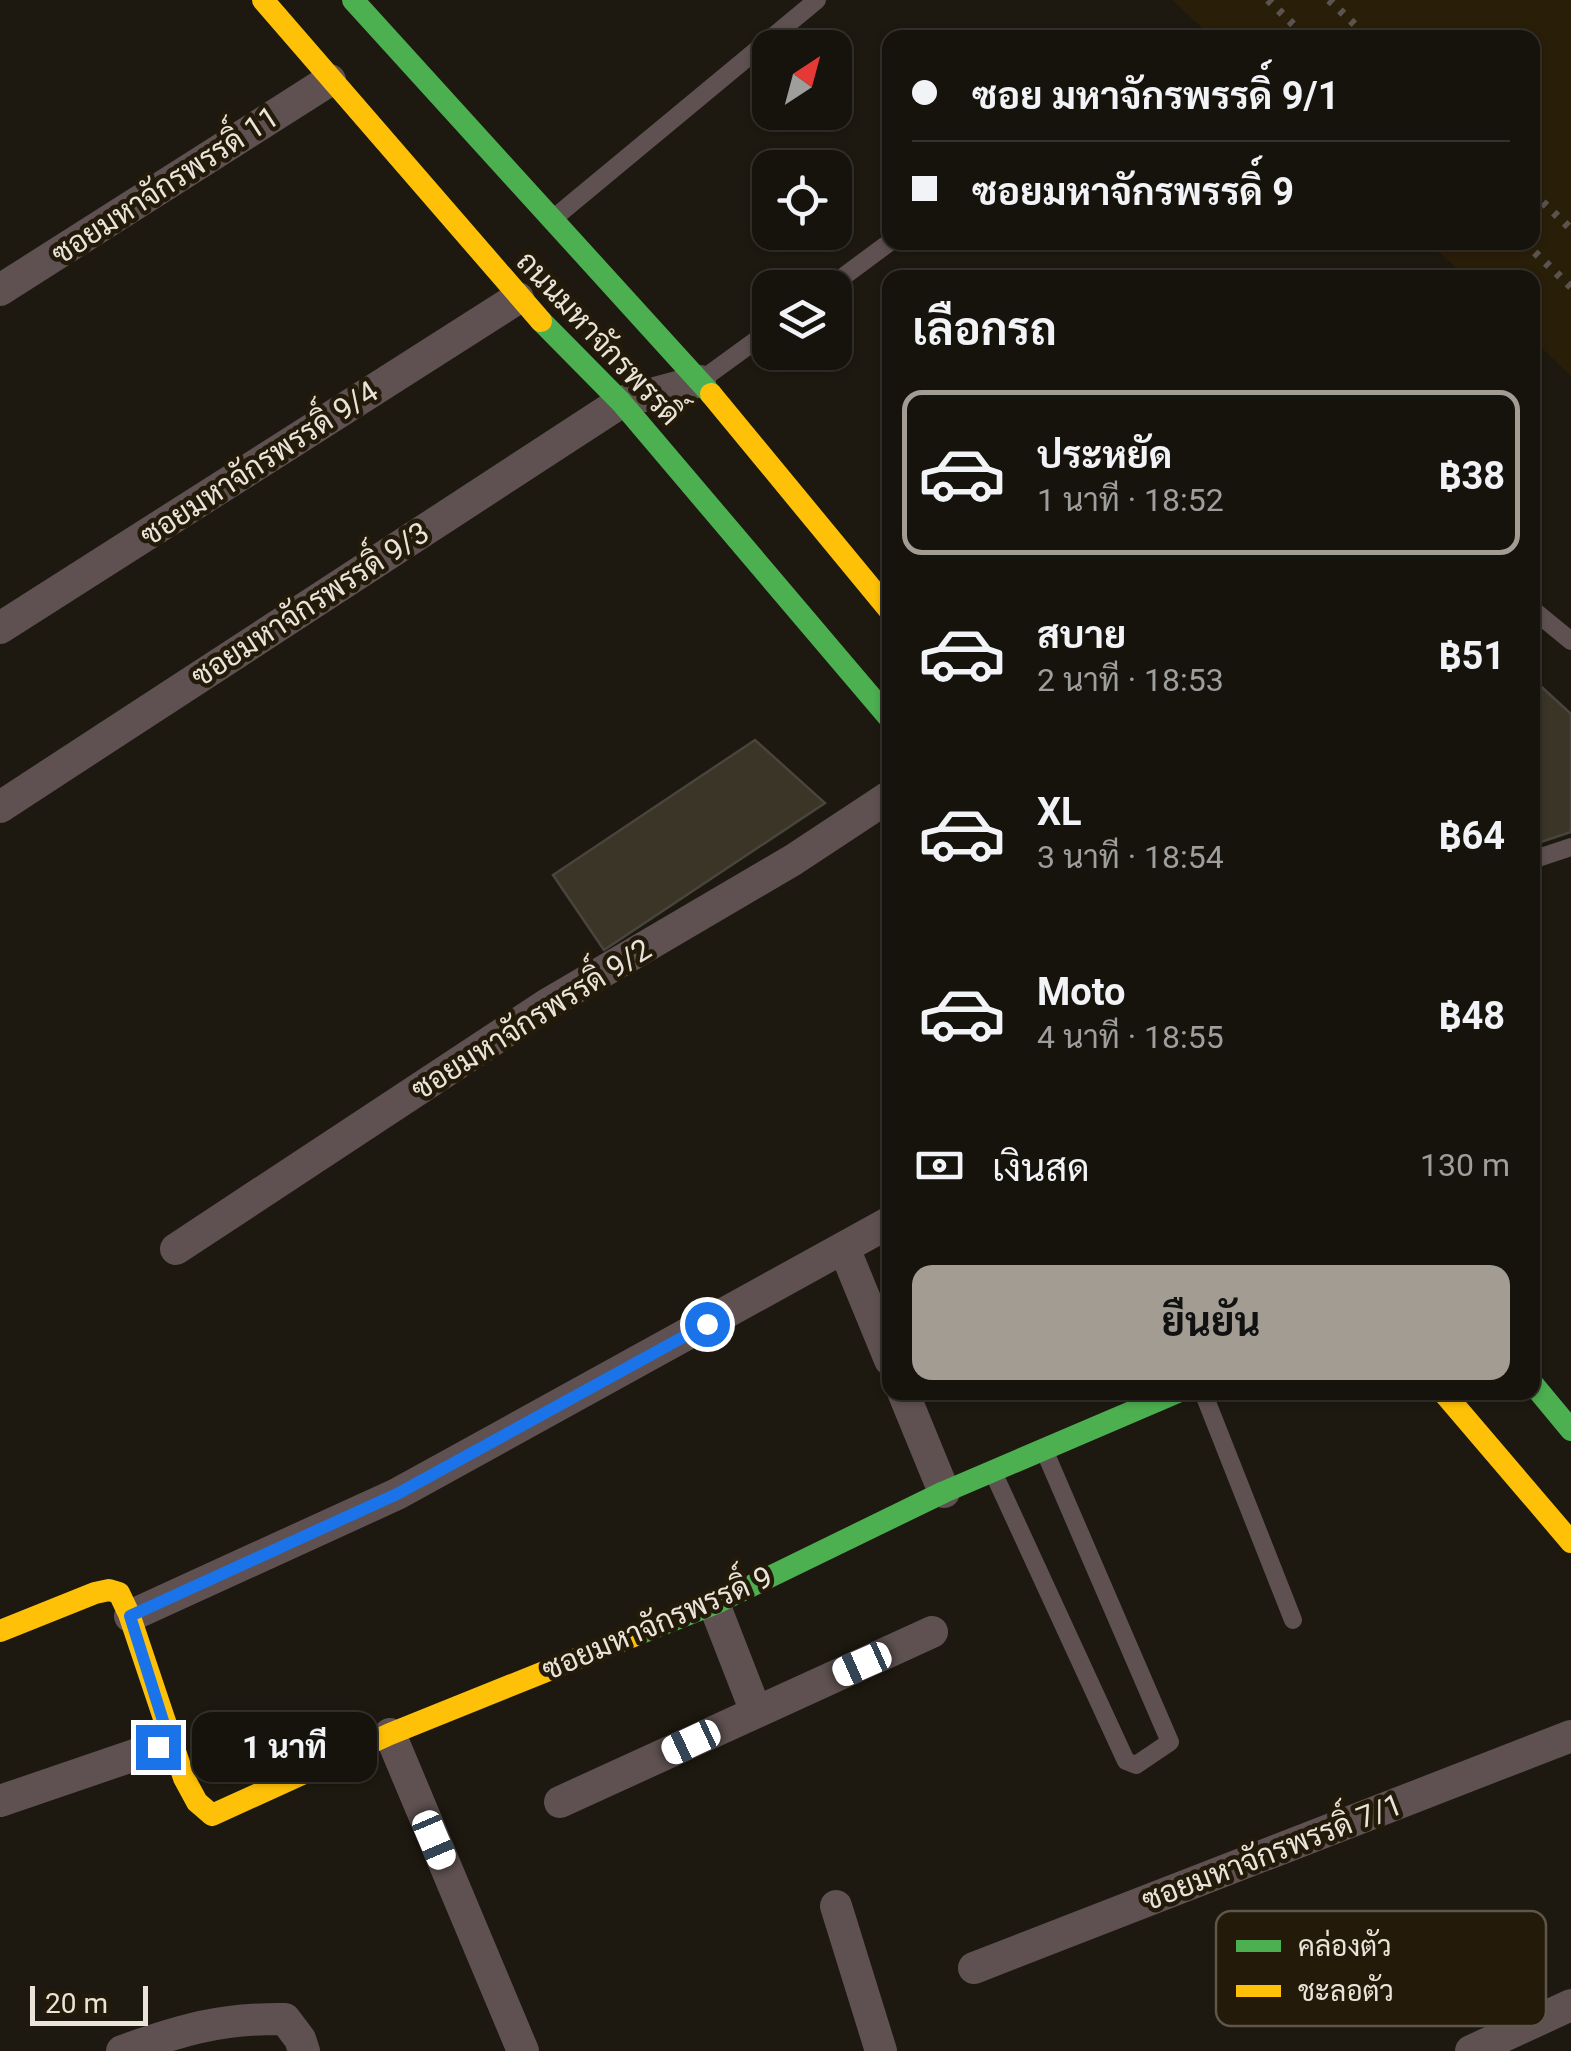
<!DOCTYPE html>
<html lang="th">
<meta charset="utf-8">
<style>
:root{--surface:#16130c;--page:#23201a;--text:#f1f3f6;--muted:#9e9e9d;--line:#35322d;--accent:#a29c93}
body{margin:0;font-family:Roboto,Sarabun,sans-serif;background:var(--page);color:var(--text);height:100vh;display:flex;flex-direction:column;font-size:38px;white-space:nowrap}
*{box-sizing:border-box;margin:0}
p{font-size:32px;color:var(--muted)}
.icon{flex:none;width:55px;height:55px;fill:none;stroke:currentColor;stroke-width:2;stroke-linecap:round;stroke-linejoin:round}
.map{position:relative;flex:1;overflow:hidden}
.details{position:absolute;left:882px;top:270px;width:658px;height:1130px;display:flex;flex-direction:column;background:var(--surface);border-radius:20px;box-shadow:0 2px 8px #0004,0 0 0 2px var(--line)}
.details>*{flex:none}
.top-card{position:absolute;left:882px;top:30px;width:658px;height:220px;border-radius:20px;box-shadow:0 2px 8px #0004,0 0 0 2px var(--line);display:grid;align-content:center;height:220px;padding:0 30px;background:var(--surface)}
.needle{width:65px;rotate:36deg}
.controls{position:absolute;left:752px;top:30px;display:grid;gap:20px}
.controls a{display:grid;place-items:center;width:100px;height:100px;border-radius:20px;background:var(--surface);box-shadow:0 2px 8px #0004,0 0 0 2px var(--line);font-size:50px}
.scale{position:absolute;left:30px;bottom:25px;width:118px;box-sizing:border-box;padding-left:10px;border:5px solid #e9e3d9;border-top:0;font-size:28px;line-height:35px;white-space:nowrap;color:#e9e3d9;-webkit-text-stroke:8px #231a0a;paint-order:stroke}
.end{position:absolute;width:45px;height:45px;margin:-22px;border:12px solid #1a73e8;background:#fff;box-shadow:0 0 0 5px #fff}
.from{border-radius:50%}
.bubble{position:absolute;height:70px;border-radius:20px;background:var(--surface);box-shadow:0 2px 8px #0004,0 0 0 2px var(--line);font-size:32px;font-weight:700;line-height:70px;text-align:center}
.car{position:absolute;width:30px;height:60px;margin:-30px -15px;border-radius:12px;box-shadow:0 0 8px 2px #0007;background:linear-gradient(#fff 24%,#345 0 40%,#fff 0 76%,#345 0 86%,#fff 0)}
.top-card b{display:flex;align-items:center;gap:35px;height:95px;font-size:38px}
.top-card b+b{border-top:2px solid var(--line)}
.top-card i{width:25px;height:25px;background:var(--text)}
ul{padding:0;list-style:none}
li{display:flex;align-items:center;gap:30px;height:165px;margin:0 20px 15px;padding:0 10px;border:5px solid transparent;border-radius:20px}
li div{flex:1}
li b{display:block;font-size:38px}
li em{font-style:normal;font-weight:700}
li.selected{border-color:var(--accent)}
li>.icon{width:90px;height:90px;stroke-width:1.5}
h2{padding:0 30px;font-size:45px;line-height:120px}
.pay{display:flex;align-items:center;gap:25px;height:110px;padding:0 30px;font-size:38px}
.pay p{margin-inline-start:auto}
.cta{display:flex;gap:20px;margin-top:auto;padding:20px 30px}
.cta a{flex:1;height:115px;border-radius:20px;background:var(--accent);color:#111;font-size:40px;font-weight:700;line-height:115px;text-align:center}
.map>svg:first-child{display:block}
.built{fill:#291e08}
.building{fill:#3b3527;stroke:#48453d;stroke-width:2.5}
.lines{fill:none;stroke-linecap:round;stroke-linejoin:round}
.lane{stroke:#5f5151;stroke-width:18}
.street{stroke:#5f5151;stroke-width:32}
.fast{stroke:#4caf50;stroke-width:22}
.slow{stroke:#ffc107;stroke-width:22}
.rail{stroke:#5b534f;stroke-width:8;stroke-dasharray:5 10;stroke-linecap:butt}
.route{stroke:#1a73e8;stroke-width:12}
.labels{text-anchor:middle;dominant-baseline:central;stroke-width:9;stroke-linejoin:round;paint-order:stroke}
.street-label{font-size:30px;fill:#e9e3d9;stroke:#231a0a}
.key{fill:#231a0a;stroke:#5e5648;stroke-width:2.5}
.key-label{font-size:28px;fill:#e9e3d9}
</style>
<div class="map">
<svg width="1571" height="2051" viewBox="0 0 1571 2051">
<rect width="100%" height="100%" fill="#1d1910"/>
<!-- built -->
<path class="built" d="M1172 0H1571V376L1533 340 1532 278 1466 277 1429 243 1532 242V38L1212 37Z"/>
<!-- building -->
<path class="building" d="M1532 678 1571 714V832L1532 845Z
M755 740 825 803 604 950 553 875Z"/>
<g class="lines">
<!-- lane -->
<path class="lane" d="M554 218 817 0
M828 288 890 242
M704 378 770 330
M1532 609 1571 641
M1532 860 1571 847
M1203 1392 1293 1620
M993 1472 1126 1761 1136 1765 1170 1742 1045 1452"/>
<!-- street -->
<path class="street" d="M0 290 330 80
M0 628 518 298
M0 807 621 402 700 381
M844 1248 890 1360
M176 1249 546 1005 793 860 890 796
M903 1392 944 1492
M714 1604 756 1712
M130 1616 397 1494 890 1222
M390 1734 523 2051
M0 1801 170 1743
M560 1802 932 1632
M836 1906 881 2051
M974 1968 1571 1736
M122 2051C182 2030 220 2018 285 2019L300 2039 304 2051
M1471 2051 1571 2005"/>
<!-- fast -->
<path class="fast" d="M353 0 711 394
M541 321 621 402 890 719
M1532 1383 1571 1430
M636 1635 714 1604 944 1492 1178 1392"/>
<!-- slow -->
<path class="slow" d="M263 0 541 321
M711 394 890 611
M1443 1392 1571 1542
M0 1631 95 1593 109 1590 119 1593 129 1614 184 1778 197 1802 212 1815 390 1734 636 1635"/>
<!-- rail -->
<path class="rail" d="M1268 0 1307 38
M1329 0 1369 38
M1532 192 1571 229
M1524 242 1571 287"/>
</g>
<g class="lines">
<!-- route -->
<path class="route" d="M158 1747 170 1743 130 1616 397 1494 707 1324"/>
</g>
<g class="labels">
<!-- street labels -->
<g class="street-label">
<text transform="translate(165 185) rotate(-33)">ซอยมหาจักรพรรดิ์ 11</text>
<text transform="translate(599 338) rotate(47)">ถนนมหาจักรพรรดิ์</text>
<text transform="translate(259 463) rotate(-33)">ซอยมหาจักรพรรดิ์ 9/4</text>
<text transform="translate(310 604) rotate(-33)">ซอยมหาจักรพรรดิ์ 9/3</text>
<text transform="translate(531 1019) rotate(-32)">ซอยมหาจักรพรรดิ์ 9/2</text>
<text transform="translate(657 1623) rotate(-23)">ซอยมหาจักรพรรดิ์ 9</text>
<text transform="translate(1272 1852) rotate(-21)">ซอยมหาจักรพรรดิ์ 7/1</text>
</g>
</g>
<!-- legend -->
<rect x="1216" y="1911" width="330" height="115" rx="15" class="key"/>
<rect x="1236" y="1940" width="45" height="12" fill="#4caf50"/>
<rect x="1236" y="1985" width="45" height="12" fill="#ffc107"/>
<g class="key-label">
<text x="1298" y="1956">คล่องตัว</text>
<text x="1298" y="2001">ชะลอตัว</text>
</g>
</svg>
<div class="controls">
<a><svg class="needle" viewBox="-14 -14 28 28"><path d="M0-13l5 13h-10z" fill="#e53935"/><path d="M0 13l5-13h-10z" fill="#9e9e9d"/></svg></a>
<a><svg class="icon" aria-label="locate" viewBox="0 0 24 24"><circle cx="12" cy="12" r="6"/><path d="M12 2v4M12 18v4M2 12h4M18 12h4"/></svg></a>
<a><svg class="icon" aria-label="layers" viewBox="0 0 24 24"><path d="M12 4l9 5-9 5-9-5zM3 14l9 5 9-5"/></svg></a>
</div>
<div class="scale">20 m</div>
<i class="end from" style="left:707px;top:1324px"></i>
<i class="end" style="left:158px;top:1747px"></i>
<div class="bubble" style="left:192px;top:1712px;width:185px">1 นาที</div>
<i class="car" style="left:862px;top:1664px;rotate:246deg"></i>
<i class="car" style="left:691px;top:1742px;rotate:245deg"></i>
<i class="car" style="left:434px;top:1840px;rotate:157deg"></i>
<div class="top-card">
<b><i class="from"></i>ซอย มหาจักรพรรดิ์ 9/1</b>
<b><i></i>ซอยมหาจักรพรรดิ์ 9</b>
</div>
<section class="details">
<h2>เลือกรถ</h2>
<ul>
<li class="selected"><svg class="icon" aria-label="car" viewBox="0 0 24 24"><path d="M5 17H2v-5l4-1 3-4h7l3 4 3 1v5h-3M9 17h6M6 11h13"/><circle cx="7" cy="17" r="2"/><circle cx="17" cy="17" r="2"/></svg><div><b>ประหยัด</b><p>1 นาที · 18:52</p></div><em>฿38</em></li>
<li><svg class="icon" aria-label="car" viewBox="0 0 24 24"><path d="M5 17H2v-5l4-1 3-4h7l3 4 3 1v5h-3M9 17h6M6 11h13"/><circle cx="7" cy="17" r="2"/><circle cx="17" cy="17" r="2"/></svg><div><b>สบาย</b><p>2 นาที · 18:53</p></div><em>฿51</em></li>
<li><svg class="icon" aria-label="car" viewBox="0 0 24 24"><path d="M5 17H2v-5l4-1 3-4h7l3 4 3 1v5h-3M9 17h6M6 11h13"/><circle cx="7" cy="17" r="2"/><circle cx="17" cy="17" r="2"/></svg><div><b>XL</b><p>3 นาที · 18:54</p></div><em>฿64</em></li>
<li><svg class="icon" aria-label="car" viewBox="0 0 24 24"><path d="M5 17H2v-5l4-1 3-4h7l3 4 3 1v5h-3M9 17h6M6 11h13"/><circle cx="7" cy="17" r="2"/><circle cx="17" cy="17" r="2"/></svg><div><b>Moto</b><p>4 นาที · 18:55</p></div><em>฿48</em></li>
</ul>
<div class="pay"><svg class="icon" aria-label="cash" viewBox="0 0 24 24"><path d="M3 7h18v10H3z"/><circle cx="12" cy="12" r="2"/></svg>เงินสด<p>130 m</p></div>
<div class="cta"><a>ยืนยัน</a></div>
</section>
</div>
